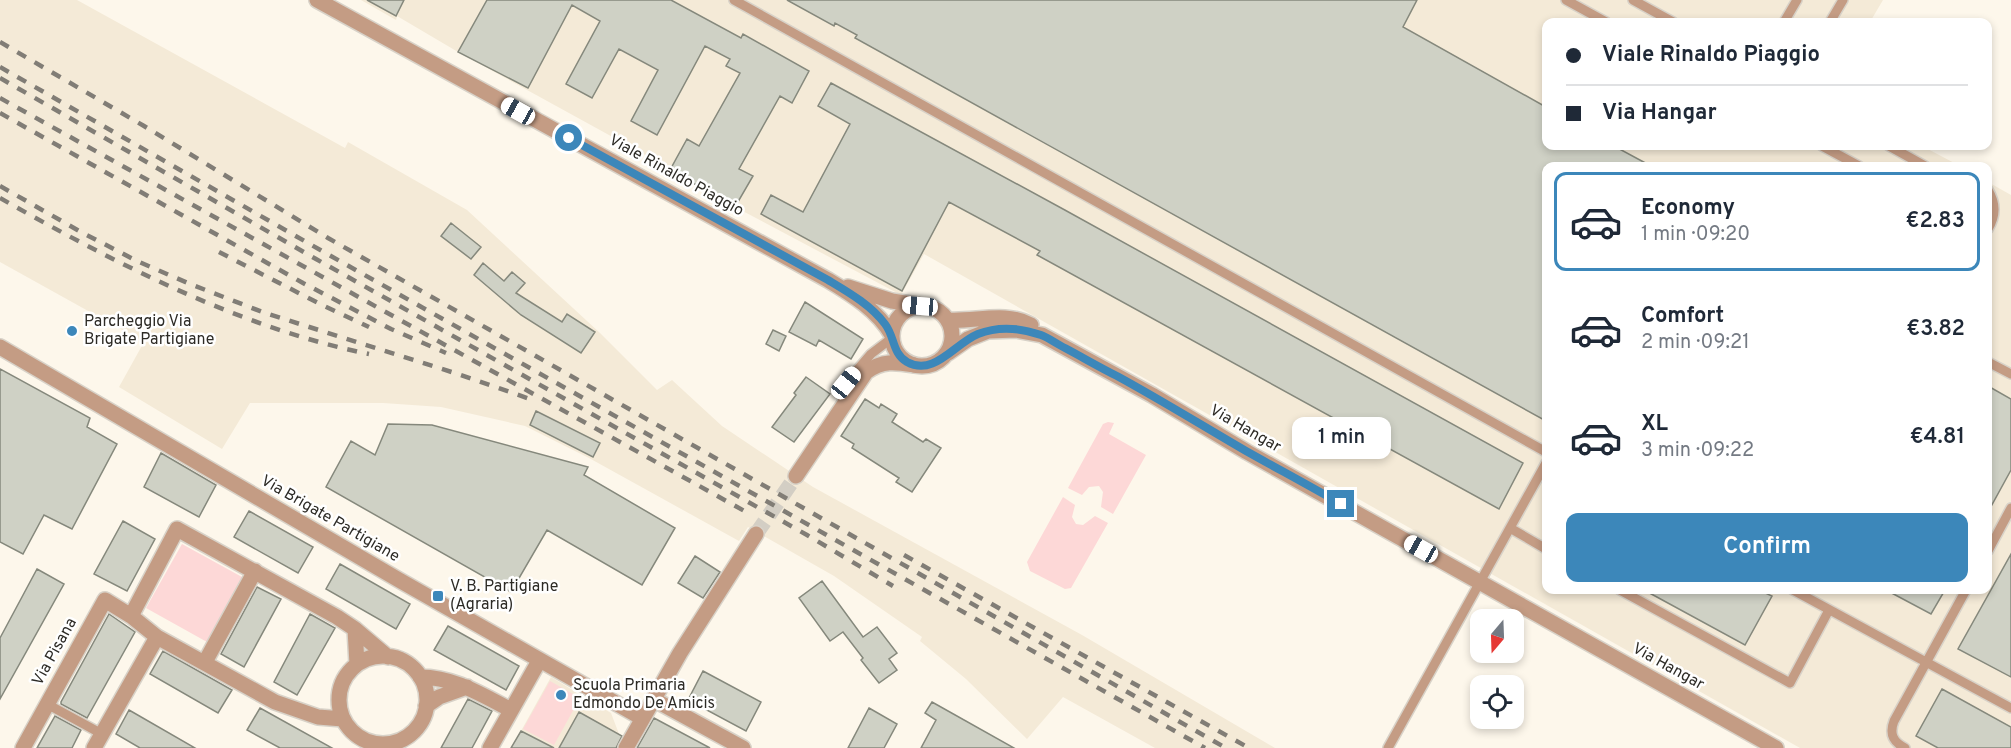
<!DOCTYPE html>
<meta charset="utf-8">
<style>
:root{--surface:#fff;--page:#f6f6f7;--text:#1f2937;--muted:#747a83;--line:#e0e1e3;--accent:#3c87ba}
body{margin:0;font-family:Overpass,sans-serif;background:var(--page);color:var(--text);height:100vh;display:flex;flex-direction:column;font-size:22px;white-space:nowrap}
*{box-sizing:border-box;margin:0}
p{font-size:20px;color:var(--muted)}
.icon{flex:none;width:33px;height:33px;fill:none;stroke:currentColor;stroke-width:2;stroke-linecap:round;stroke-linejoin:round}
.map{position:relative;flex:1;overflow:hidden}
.side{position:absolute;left:1542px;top:162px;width:450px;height:432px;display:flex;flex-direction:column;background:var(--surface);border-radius:12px;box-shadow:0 3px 9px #0003}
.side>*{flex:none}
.banner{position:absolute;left:1542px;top:18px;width:450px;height:132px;border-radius:12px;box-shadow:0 3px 9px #0003;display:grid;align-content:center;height:132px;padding:0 24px;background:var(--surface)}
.needle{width:39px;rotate:199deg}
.fabs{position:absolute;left:1470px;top:609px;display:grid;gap:12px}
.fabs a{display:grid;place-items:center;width:54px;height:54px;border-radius:12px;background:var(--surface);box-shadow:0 3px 9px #0003;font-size:30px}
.end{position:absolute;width:27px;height:27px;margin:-14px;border:8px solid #3c87ba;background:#fff;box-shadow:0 0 0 3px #fff}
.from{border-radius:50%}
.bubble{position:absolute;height:42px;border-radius:12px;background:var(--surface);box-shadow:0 3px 9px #0003;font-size:20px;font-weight:600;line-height:42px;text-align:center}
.car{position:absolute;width:18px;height:36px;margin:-18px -9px;border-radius:8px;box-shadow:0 0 4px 2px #0007;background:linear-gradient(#fff 24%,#345 0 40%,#fff 0 76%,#345 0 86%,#fff 0)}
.banner b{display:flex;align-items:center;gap:21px;height:57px;font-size:22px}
.banner b+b{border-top:2px solid var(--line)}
.banner i{width:15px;height:15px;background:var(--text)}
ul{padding:10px 0 0;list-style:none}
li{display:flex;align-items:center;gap:18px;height:99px;margin:0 12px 9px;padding:0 12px;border:3px solid transparent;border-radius:12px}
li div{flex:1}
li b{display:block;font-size:22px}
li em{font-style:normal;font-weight:600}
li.active{border-color:var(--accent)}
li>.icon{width:54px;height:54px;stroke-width:1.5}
.button{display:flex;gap:12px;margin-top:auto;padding:12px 24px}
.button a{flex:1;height:69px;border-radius:12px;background:var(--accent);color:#fff;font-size:24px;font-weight:600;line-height:69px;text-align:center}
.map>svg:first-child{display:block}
.built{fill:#f4ead7}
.green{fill:#fdd8d7}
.building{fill:#cfd1c5;stroke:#85887c;stroke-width:1.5}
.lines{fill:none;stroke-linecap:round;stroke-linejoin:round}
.minor-tunnel{stroke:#d3cec4;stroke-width:15;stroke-dasharray:15 8;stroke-linecap:butt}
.service-casing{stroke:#d8d2c8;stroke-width:12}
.minor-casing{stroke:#d8d2c8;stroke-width:18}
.tertiary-casing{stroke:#d8d2c8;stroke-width:18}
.service{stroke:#c49c84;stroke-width:9}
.minor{stroke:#c49c84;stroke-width:15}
.tertiary{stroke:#c49c84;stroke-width:15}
.rail{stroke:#817d76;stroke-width:4.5;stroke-dasharray:10 10;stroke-linecap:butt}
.route{stroke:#3c87ba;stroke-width:8}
.poi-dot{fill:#3c87ba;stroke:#fff;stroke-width:2}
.labels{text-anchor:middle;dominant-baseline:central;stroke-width:5;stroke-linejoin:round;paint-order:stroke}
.street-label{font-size:16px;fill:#2d2b26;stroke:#fff}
.poi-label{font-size:16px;fill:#2d2b26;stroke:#fff;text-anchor:start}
</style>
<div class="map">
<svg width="2011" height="748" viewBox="0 0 2011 748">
<rect width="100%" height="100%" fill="#fdf7eb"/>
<!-- built -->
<path class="built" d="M0 0H77L345 148 348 142 467 210 600 333 657 390 672 380 722 426 813 487 1082 635 1275 748H1155L1063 697 1027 739 966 679 920 641 922 637 834 576 748 527 739 541 589 458 525 426 441 407 383 403H250L222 449 119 387 144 342 0 262Z
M361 0H1883L1870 22H1546V146H1922L1960 166H1546V590H1988V182L2011 195V748H1800L924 254 901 295 735 207 709 190 458 52 397 16 396 20Z
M551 677 611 713 619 734 611 748H541L544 743 521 731Z"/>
<!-- green -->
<path class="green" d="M1108 422 1114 423 1109 434 1146 455 1113 514 1101 507 1103 492 1099 486 1089 487 1082 495 1068 488 1103 424Z
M1063 497 1075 505 1072 517 1076 524 1083 525 1095 516 1108 523 1071 588 1065 589 1030 571 1027 562Z
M182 544 242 577 207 642 146 608Z
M550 681 580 698 554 745 523 729Z"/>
<!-- building -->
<path class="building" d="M367 0H404L396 16Z
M487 0H671L741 38 743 34 809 71 792 103 780 96 739 169 753 176 735 207 670 170 687 139 699 146 740 73 726 66 730 59 705 46 657 135 631 121 658 70 619 49 592 98 566 84 600 21 572 5 528 88 458 52Z
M787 0H1417L1403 27 1546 107V146H1614L1651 166H1546V421L855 38 857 35 835 23 834 26Z
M831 83 1063 209 1523 463 1499 509 1037 255 1040 251 949 202 902 291 761 214 771 195 803 212 850 124 818 106Z
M451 223 481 247 471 259 441 236Z
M483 263 504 281 512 272 525 283 516 293 562 322 567 314 595 332 581 353 521 315 474 275Z
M805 302 863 339 851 359 819 340 816 346 789 332Z
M773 330 786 336 779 351 766 344Z
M0 369 90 418 87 427 117 444 72 529 44 515 23 554 0 542Z
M806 377 830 394 794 442 772 427 796 395 794 393Z
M1988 386 2011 399V470L1988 512Z
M865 399 879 408 881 404 897 414 892 422 923 442 926 439 941 448 912 492 896 482 899 478 852 448 854 444 841 436Z
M536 411 600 443 593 457 530 425Z
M388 424 432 425 588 467 584 475 675 528 642 585 547 530 511 592 326 487 351 441 375 455Z
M161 453 216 485 199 517 144 487Z
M249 511 313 547 298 573 234 537Z
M123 521 155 539 127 591 94 574Z
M2011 554V677L1958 649Z
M695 556 720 572 703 598 678 583Z
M340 564 410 604 396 629 326 589Z
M37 569 64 584 0 699V638Z
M822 581 863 637 877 627 897 653 889 659 897 670 879 683 861 660 863 658 843 632 830 641 799 598Z
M257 587 281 599 244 667 221 654Z
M1644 590H1759L1772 596 1745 645Z
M1886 590H1945L1931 614Z
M109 614 135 632 87 718 61 704V702Z
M310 614 335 628 297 695 274 682Z
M448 626 519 666 506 690 434 650Z
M163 651 232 690 218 713 150 674Z
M703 671 761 702 746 731 688 700Z
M1942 689 2011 727V748H1938L1916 736Z
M468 699 492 711 472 748H441Z
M932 702 1014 748H921L936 720 925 713Z
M260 708 332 748H280L247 730Z
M869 708 897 724 884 748H848Z
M129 710 195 748H140L116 734Z
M579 712 622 736 616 748H559Z
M55 716 81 730 72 748H37Z
M654 718 710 748H637Z
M521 731 554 748H511Z"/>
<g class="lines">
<!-- minor-tunnel -->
<path class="minor-tunnel" d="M756 534 796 476"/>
<!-- service casing -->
<g class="service-casing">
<path id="service" d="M734 0 1546 452
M1566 0 1606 22
M1633 0 1673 22
M1784 22 1797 0
M1830 22 1843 0
M1822 146 1859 166
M1889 146 1925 166
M1988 190C1996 203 1996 216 1988 229
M1988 362 2011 374
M846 383 871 354 892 338
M1510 528 1546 549
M1988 551 2011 508
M1620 590 1790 683 1829 610
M1793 590 2011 708
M47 704 102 734
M1388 748 1546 463
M1905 748C1893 742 1889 734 1894 721L1966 590"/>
</g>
<!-- minor casing -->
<g class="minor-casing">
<path id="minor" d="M0 347 399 580 642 718
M796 476 866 372C883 360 895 362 914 365
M131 616 177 529 337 617 355 629 388 657
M355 629 357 664
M339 700a44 44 0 1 1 88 0a44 44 0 1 1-88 0Z
M205 662 255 571
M420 677C454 677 482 695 511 710
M653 699 743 748
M426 706 439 697 467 687
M23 748 105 600 131 616 157 637 275 702 318 717 343 719
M94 748 157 637
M490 748 539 661
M626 748 680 653 756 534"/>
</g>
<!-- tertiary casing -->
<g class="tertiary-casing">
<path id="tertiary" d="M317 0 828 280C853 295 877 310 892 335
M848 287 892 301 917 305
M892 336a30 30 0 1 1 60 0a30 30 0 1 1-60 0Z
M948 320C975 322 1006 311 1031 325
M948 353 968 339 988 331 1016 330 1042 335 1152 395 1247 452 1776 748"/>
</g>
<!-- service -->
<use href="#service" class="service"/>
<!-- minor -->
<use href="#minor" class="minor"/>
<!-- tertiary -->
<use href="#tertiary" class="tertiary"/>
<!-- rail -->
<path class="rail" d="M0 42 144 126 328 238 1226 748
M0 67 322 251 1205 748
M0 78 316 259 807 535 893 586
M0 98 748 513
M0 113 303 283 391 329 446 353
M0 186 81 232 137 261 190 284 265 313 461 375 530 399
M0 198C113 262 240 328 369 354
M219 252 322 305 369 327
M904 555 1249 748"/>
</g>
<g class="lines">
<!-- route -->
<path class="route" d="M569 138 828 280C848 292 871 305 885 324 895 337 892 353 907 362 934 377 954 344 978 334 998 326 1021 328 1041 335 1049 338 1057 344 1065 348 1082 357 1099 367 1117 376 1161 400 1203 426 1246 451 1278 469 1310 486 1341 504"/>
</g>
<!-- markers -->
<g class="poi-dot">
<circle cx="72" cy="331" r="6"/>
<rect x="432" y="590" width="12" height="12" rx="3"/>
<circle cx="561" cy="695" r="6"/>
</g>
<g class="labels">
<!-- street labels -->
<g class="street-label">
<text transform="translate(676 176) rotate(29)">Viale Rinaldo Piaggio</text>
<text transform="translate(1245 429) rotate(30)">Via Hangar</text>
<text transform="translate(330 519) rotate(30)">Via Brigate Partigiane</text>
<text transform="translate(55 652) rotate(-61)">Via Pisana</text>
<text transform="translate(1668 667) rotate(29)">Via Hangar</text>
</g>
<!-- poi labels -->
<g class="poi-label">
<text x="84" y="322">Parcheggio Via<tspan x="84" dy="18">Brigate Partigiane</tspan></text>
<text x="450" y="587">V. B. Partigiane<tspan x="450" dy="18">(Agraria)</tspan></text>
<text x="573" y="686">Scuola Primaria<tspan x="573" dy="18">Edmondo De Amicis</tspan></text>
</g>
</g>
</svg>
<div class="fabs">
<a><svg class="needle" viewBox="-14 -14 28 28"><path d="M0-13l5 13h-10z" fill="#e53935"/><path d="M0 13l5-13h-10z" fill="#747a83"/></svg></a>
<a><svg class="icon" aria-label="locate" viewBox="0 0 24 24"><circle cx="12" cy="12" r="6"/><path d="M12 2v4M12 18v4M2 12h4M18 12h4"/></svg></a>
</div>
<i class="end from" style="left:569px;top:138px"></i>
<i class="end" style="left:1341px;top:504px"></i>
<div class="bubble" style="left:1292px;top:417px;width:99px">1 min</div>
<i class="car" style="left:518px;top:111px;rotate:299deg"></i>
<i class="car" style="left:920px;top:306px;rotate:275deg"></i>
<i class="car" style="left:846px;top:383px;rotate:39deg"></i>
<i class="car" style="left:1421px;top:549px;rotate:299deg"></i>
<div class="banner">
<b><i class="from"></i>Viale Rinaldo Piaggio</b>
<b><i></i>Via Hangar</b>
</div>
<section class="side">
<ul>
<li class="active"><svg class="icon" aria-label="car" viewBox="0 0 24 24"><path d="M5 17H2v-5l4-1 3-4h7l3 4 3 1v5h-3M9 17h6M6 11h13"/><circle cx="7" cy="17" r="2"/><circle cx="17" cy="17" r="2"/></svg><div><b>Economy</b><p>1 min · 09:20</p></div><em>€2.83</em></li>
<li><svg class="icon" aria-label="car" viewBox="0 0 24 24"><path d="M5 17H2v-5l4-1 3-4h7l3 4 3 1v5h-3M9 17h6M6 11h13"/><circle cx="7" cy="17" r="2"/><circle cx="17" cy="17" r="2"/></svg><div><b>Comfort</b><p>2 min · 09:21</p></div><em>€3.82</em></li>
<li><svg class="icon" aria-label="car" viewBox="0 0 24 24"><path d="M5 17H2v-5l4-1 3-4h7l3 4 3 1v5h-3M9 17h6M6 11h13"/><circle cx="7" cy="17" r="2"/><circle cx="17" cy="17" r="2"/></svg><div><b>XL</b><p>3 min · 09:22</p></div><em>€4.81</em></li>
</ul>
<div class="button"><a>Confirm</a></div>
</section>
</div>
